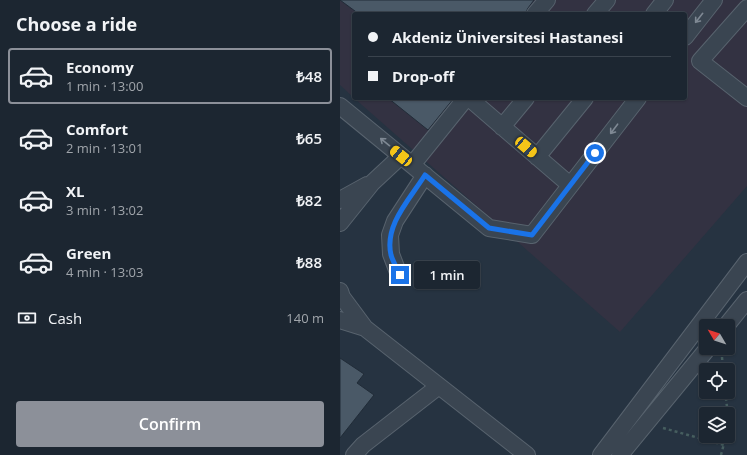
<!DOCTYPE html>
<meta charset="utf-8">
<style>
:root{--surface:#1c2631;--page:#29323d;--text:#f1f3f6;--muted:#a0a5ab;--line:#3a434d;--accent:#8c9099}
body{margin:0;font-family:"Open Sans",sans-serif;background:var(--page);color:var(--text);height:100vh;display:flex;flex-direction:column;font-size:15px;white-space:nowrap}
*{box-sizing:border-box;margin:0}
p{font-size:13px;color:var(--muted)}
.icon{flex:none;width:22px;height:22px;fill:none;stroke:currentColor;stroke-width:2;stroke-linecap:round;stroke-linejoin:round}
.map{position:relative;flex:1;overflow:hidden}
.drawer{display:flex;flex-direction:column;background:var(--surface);width:340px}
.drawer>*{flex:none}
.banner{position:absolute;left:12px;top:12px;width:335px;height:88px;border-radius:4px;box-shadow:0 1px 3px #0004,0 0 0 1px var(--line);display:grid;align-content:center;height:88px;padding:0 16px;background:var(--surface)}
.needle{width:26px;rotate:309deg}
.controls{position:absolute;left:359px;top:319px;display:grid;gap:8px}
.controls a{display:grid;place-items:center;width:36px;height:36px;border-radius:4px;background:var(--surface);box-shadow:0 1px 3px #0004,0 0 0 1px var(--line);font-size:20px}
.end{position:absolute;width:18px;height:18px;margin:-9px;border:5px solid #1a73e8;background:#fff;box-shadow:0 0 0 2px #fff}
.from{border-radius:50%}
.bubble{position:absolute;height:28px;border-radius:4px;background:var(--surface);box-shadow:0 1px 3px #0004,0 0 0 1px var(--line);font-size:13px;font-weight:600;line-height:28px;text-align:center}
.car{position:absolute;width:12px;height:24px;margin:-12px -6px;border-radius:5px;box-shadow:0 0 3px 1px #0007;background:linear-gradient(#f5c518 24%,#345 0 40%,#f5c518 0 76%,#345 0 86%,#f5c518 0)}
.banner b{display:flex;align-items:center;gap:14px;height:38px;font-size:15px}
.banner b+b{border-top:1px solid var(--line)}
.banner i{width:10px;height:10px;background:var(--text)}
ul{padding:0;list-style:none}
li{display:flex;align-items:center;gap:12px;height:56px;margin:0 8px 6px;padding:0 8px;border:2px solid transparent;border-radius:4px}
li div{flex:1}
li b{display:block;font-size:15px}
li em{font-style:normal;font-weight:600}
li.active{border-color:var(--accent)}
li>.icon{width:36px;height:36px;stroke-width:1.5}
h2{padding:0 16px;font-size:18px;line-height:48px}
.pay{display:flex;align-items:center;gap:10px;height:44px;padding:0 16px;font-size:15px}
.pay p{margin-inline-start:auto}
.action{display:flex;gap:8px;margin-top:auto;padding:8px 16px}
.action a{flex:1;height:46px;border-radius:4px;background:var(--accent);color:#fff;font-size:16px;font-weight:600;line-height:46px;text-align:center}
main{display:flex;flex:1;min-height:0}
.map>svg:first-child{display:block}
.medical{fill:#333242}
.building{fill:#4a5967;stroke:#212c38}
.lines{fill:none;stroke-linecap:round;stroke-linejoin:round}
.minor-casing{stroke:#58636e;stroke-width:18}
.path{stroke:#465e5f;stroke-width:2.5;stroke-dasharray:3 3;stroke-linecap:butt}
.minor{stroke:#3a4551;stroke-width:16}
.oneway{stroke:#7f8994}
.route{stroke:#1a73e8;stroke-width:5}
</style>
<main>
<section class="drawer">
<h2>Choose a ride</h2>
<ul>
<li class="active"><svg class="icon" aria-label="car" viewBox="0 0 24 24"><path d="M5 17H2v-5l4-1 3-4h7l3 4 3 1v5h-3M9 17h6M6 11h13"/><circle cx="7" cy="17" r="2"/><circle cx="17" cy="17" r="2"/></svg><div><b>Economy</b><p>1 min · 13:00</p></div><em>₺48</em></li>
<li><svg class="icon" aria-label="car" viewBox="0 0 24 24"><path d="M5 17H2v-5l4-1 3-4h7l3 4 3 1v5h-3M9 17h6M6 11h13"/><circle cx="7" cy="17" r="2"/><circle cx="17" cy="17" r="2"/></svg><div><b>Comfort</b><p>2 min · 13:01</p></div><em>₺65</em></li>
<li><svg class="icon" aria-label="car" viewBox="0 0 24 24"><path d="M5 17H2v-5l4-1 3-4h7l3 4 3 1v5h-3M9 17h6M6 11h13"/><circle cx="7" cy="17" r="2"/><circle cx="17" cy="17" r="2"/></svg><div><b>XL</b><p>3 min · 13:02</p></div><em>₺82</em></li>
<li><svg class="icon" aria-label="car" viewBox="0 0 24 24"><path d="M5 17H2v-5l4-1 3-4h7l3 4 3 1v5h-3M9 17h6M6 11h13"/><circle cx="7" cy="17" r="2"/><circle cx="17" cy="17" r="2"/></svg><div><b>Green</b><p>4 min · 13:03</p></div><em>₺88</em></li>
</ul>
<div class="pay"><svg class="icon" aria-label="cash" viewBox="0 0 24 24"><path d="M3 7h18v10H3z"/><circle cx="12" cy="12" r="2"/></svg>Cash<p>140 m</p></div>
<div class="action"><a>Confirm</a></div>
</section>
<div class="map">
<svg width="407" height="455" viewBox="0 0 407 455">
<rect width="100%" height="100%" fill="#263341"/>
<!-- medical -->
<path class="medical" d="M0 0H407V186L280 332 14 98H345V14H14V98L0 85Z"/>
<!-- building -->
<path class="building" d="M0 0H194L188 8 185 14H19Z
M48 98H114L88 130Z
M0 358 24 374 17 383 34 395 0 438Z"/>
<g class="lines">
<!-- minor casing -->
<g class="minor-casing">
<path id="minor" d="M407 8 360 61 407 98
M195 14 207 0
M255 14 267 0
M314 14 325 0
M345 37 374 0
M129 98 230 185
M0 106 149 228 192 235 298 98
M162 127 186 98
M197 157 245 98
M72 165 126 98
M0 200 27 185
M0 223 32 183 61 156
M59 275 51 254 50 235 55 221 85 175
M0 291 2 297 25 328 187 455
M0 320 25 328
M386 326 407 300
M14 455 23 445 99 386
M261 455 407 262
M280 455 368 348"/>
</g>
<!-- path -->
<path class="path" d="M382 357 383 370
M385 392 388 414
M388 415V428
M323 428 384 445
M381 455 386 436"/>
<!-- minor -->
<use href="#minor" class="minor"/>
</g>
<!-- one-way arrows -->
<defs><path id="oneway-shaft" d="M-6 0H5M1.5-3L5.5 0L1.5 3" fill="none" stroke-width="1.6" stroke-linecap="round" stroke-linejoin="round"/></defs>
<g class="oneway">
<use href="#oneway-shaft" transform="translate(359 18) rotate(128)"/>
<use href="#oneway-shaft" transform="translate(274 129) rotate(127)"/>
<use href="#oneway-shaft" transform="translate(45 142) rotate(-141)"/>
</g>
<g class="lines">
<!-- route -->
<path class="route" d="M60 275C57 268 53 262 51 255 44 225 70 199 85 175L149 228 192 235 255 153"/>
</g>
</svg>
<div class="controls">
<a><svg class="needle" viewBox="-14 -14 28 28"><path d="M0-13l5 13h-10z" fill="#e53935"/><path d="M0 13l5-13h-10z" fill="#a0a5ab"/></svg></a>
<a><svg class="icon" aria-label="locate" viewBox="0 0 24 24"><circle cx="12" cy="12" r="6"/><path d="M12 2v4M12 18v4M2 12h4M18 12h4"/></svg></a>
<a><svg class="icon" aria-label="layers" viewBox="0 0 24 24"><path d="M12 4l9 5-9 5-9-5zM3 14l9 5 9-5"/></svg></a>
</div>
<i class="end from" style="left:255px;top:153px"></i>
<i class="end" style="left:60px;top:275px"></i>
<div class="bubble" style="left:74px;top:261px;width:66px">1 min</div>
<i class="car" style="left:186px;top:147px;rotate:131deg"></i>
<i class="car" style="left:61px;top:156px;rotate:309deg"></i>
<div class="banner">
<b><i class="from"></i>Akdeniz Üniversitesi Hastanesi</b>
<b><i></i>Drop-off</b>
</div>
</div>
</main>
